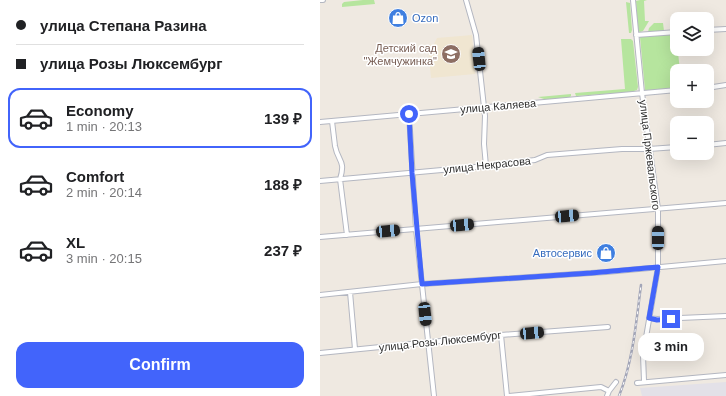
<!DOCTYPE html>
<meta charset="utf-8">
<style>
:root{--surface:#fff;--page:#f6f6f6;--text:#202124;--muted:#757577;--line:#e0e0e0;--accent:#4264fb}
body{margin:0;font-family:Helvetica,sans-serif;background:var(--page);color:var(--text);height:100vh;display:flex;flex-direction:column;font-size:15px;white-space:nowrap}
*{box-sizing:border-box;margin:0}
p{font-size:13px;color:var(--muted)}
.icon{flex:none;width:22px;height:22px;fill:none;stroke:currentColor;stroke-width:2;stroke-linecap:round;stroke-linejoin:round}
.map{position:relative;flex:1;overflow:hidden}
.panel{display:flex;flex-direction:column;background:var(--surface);width:320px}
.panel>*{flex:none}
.guide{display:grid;align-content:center;height:88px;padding:0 16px;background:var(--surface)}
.controls{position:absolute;left:350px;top:12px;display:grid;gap:8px}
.controls a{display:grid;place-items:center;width:44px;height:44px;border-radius:8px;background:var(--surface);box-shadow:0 4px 16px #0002;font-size:20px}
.end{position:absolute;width:18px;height:18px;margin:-9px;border:5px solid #4264fb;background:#fff;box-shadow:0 0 0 2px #fff}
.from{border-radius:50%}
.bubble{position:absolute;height:28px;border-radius:12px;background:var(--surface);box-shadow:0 4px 16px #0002;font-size:13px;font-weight:700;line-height:28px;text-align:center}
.car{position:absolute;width:12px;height:24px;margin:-12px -6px;border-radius:5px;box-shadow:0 0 3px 1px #0007;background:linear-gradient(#222 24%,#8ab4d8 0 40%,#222 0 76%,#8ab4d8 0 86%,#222 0)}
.guide b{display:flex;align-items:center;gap:14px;height:38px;font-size:15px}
.guide b+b{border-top:1px solid var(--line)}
.guide i{width:10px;height:10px;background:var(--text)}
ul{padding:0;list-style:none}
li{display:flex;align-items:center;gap:12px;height:60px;margin:0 8px 6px;padding:0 8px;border:2px solid transparent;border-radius:12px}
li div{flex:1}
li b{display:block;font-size:15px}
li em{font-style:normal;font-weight:700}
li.current{border-color:var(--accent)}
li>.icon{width:36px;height:36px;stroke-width:1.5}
.primary-button{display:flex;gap:8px;margin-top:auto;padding:8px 16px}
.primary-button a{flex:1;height:46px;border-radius:12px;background:var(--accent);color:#fff;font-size:16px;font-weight:700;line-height:46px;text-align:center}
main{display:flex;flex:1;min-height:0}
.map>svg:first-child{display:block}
.industrial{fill:#e3e1e8}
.education{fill:#f0e6d1}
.green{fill:#b6e59e}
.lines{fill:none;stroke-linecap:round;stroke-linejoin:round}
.minor-casing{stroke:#b4b7c1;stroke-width:6}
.minor{stroke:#fff;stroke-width:4}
.rail-casing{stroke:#a3a6b8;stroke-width:2.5}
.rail{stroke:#fff;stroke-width:1;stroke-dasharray:3;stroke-linecap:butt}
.route{stroke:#4264fb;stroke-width:5}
.labels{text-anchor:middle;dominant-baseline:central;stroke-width:3;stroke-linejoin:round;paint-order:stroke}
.shop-label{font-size:11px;fill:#366cbe;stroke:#fff;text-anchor:start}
.education-label{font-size:11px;fill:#785e54;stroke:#fff;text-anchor:end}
.street-label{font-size:11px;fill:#2e2e2e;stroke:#fff}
</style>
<main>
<section class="panel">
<div class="guide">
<b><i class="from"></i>улица Степана Разина</b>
<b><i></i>улица Розы Люксембург</b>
</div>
<ul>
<li class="current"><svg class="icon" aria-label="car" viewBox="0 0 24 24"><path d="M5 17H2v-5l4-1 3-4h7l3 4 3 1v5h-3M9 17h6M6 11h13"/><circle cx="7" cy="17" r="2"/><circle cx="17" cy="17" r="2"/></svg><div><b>Economy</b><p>1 min · 20:13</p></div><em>139 ₽</em></li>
<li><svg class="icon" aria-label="car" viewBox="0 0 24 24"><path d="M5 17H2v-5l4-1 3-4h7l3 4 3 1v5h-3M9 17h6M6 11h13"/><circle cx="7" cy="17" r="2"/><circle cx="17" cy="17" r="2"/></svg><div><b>Comfort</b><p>2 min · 20:14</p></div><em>188 ₽</em></li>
<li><svg class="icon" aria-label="car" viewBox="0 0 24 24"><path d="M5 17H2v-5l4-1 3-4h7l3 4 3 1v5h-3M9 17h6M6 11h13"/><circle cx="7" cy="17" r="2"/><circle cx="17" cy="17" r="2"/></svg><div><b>XL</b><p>3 min · 20:15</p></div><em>237 ₽</em></li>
</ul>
<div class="primary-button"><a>Confirm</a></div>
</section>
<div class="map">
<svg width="406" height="396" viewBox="0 0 406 396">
<rect width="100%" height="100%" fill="#efe9e1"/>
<!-- industrial -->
<path class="industrial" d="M406 382V396H322L320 388Z"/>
<!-- education -->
<path class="education" d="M152 35 155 74 111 78 108 45 114 44 117 38Z"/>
<!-- green -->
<path class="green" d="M43 0H54L55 4 22 7V4L24 2Z
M320 0H327L324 1 325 21H329L323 31 320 32 318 31 316 1Z
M306 2 310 3 312 30 311 33H309Z
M334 23H343L344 31 328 32 329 28Z
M356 34 360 71H357V90H325L320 37Z
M301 39H311L313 41 318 87 317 90 311 92 256 96 255 93 305 89Z
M251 94V96L249 98 227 100 218 97Z"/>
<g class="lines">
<!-- minor casing -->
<g class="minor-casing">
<path id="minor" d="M0 0H3
M146 0 156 35 165 116 164 144 166 166
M313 0 322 93 338 209V267L323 355 324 381
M387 30 406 29
M316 35 357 32
M387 88 406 85
M89 114 96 229 114 396
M12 121C13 129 14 138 15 146 18 162 26 160 20 179L27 235
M0 122 357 90
M387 145 406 143
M0 181 166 166 215 160 227 155 302 149H329L357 147
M0 237 406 203
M30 292 35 349
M0 295 102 284 286 272 406 261
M329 318 337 319 406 316
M181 335 187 396
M0 353 181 335 288 327
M317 383 406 375
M189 396 281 387 289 391
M287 396 289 391 296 382"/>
</g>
<!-- minor -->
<use href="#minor" class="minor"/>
<!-- rail casing -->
<g class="rail-casing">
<path id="rail" d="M299 396C313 361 316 323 321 285"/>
</g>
<!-- rail -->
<use href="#rail" class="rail"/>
</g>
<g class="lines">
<!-- route -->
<path class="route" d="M89 114 92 173 102 284 271 273 338 267 329 318 337 320 351 319"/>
</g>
<!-- icons -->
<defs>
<g id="shop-disc" transform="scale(1)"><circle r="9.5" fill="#3f7fe0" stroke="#fff"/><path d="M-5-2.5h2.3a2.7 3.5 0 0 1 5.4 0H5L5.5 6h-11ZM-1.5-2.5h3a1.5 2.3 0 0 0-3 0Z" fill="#fff"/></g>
<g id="school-disc" transform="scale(1)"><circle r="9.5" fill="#8d6e63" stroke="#fff"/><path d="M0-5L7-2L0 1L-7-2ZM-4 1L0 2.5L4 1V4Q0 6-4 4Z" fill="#fff"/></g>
</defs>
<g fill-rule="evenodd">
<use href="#shop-disc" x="78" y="18"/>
<use href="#school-disc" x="131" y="54"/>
<use href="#shop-disc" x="286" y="253"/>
</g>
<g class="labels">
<!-- shop labels -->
<g class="shop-label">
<text x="92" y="18">Ozon</text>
<text x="272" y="253" text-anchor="end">Автосервис</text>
</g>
<!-- education labels -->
<g class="education-label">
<text x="117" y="48">Детский сад<tspan x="117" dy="13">"Жемчужинка"</tspan></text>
</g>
<!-- street labels -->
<g class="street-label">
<text transform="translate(178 106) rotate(-5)">улица Каляева</text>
<text transform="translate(330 155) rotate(83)">улица Пржевальского</text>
<text transform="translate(167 165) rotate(-6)">улица Некрасова</text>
<text transform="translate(120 341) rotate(-6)">улица Розы Люксембург</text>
</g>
</g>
</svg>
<div class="controls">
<a><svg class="icon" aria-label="layers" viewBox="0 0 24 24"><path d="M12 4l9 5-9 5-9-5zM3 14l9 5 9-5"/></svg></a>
<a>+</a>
<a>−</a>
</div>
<i class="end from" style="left:89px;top:114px"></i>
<i class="end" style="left:351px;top:319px"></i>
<div class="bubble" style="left:318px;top:333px;width:66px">3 min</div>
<i class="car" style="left:159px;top:59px;rotate:354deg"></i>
<i class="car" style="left:247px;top:216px;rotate:85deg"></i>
<i class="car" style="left:142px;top:225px;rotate:85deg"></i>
<i class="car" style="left:68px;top:231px;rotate:85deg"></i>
<i class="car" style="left:338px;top:238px;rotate:0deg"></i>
<i class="car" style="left:105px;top:314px;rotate:174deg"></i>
<i class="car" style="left:212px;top:333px;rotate:85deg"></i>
</div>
</main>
